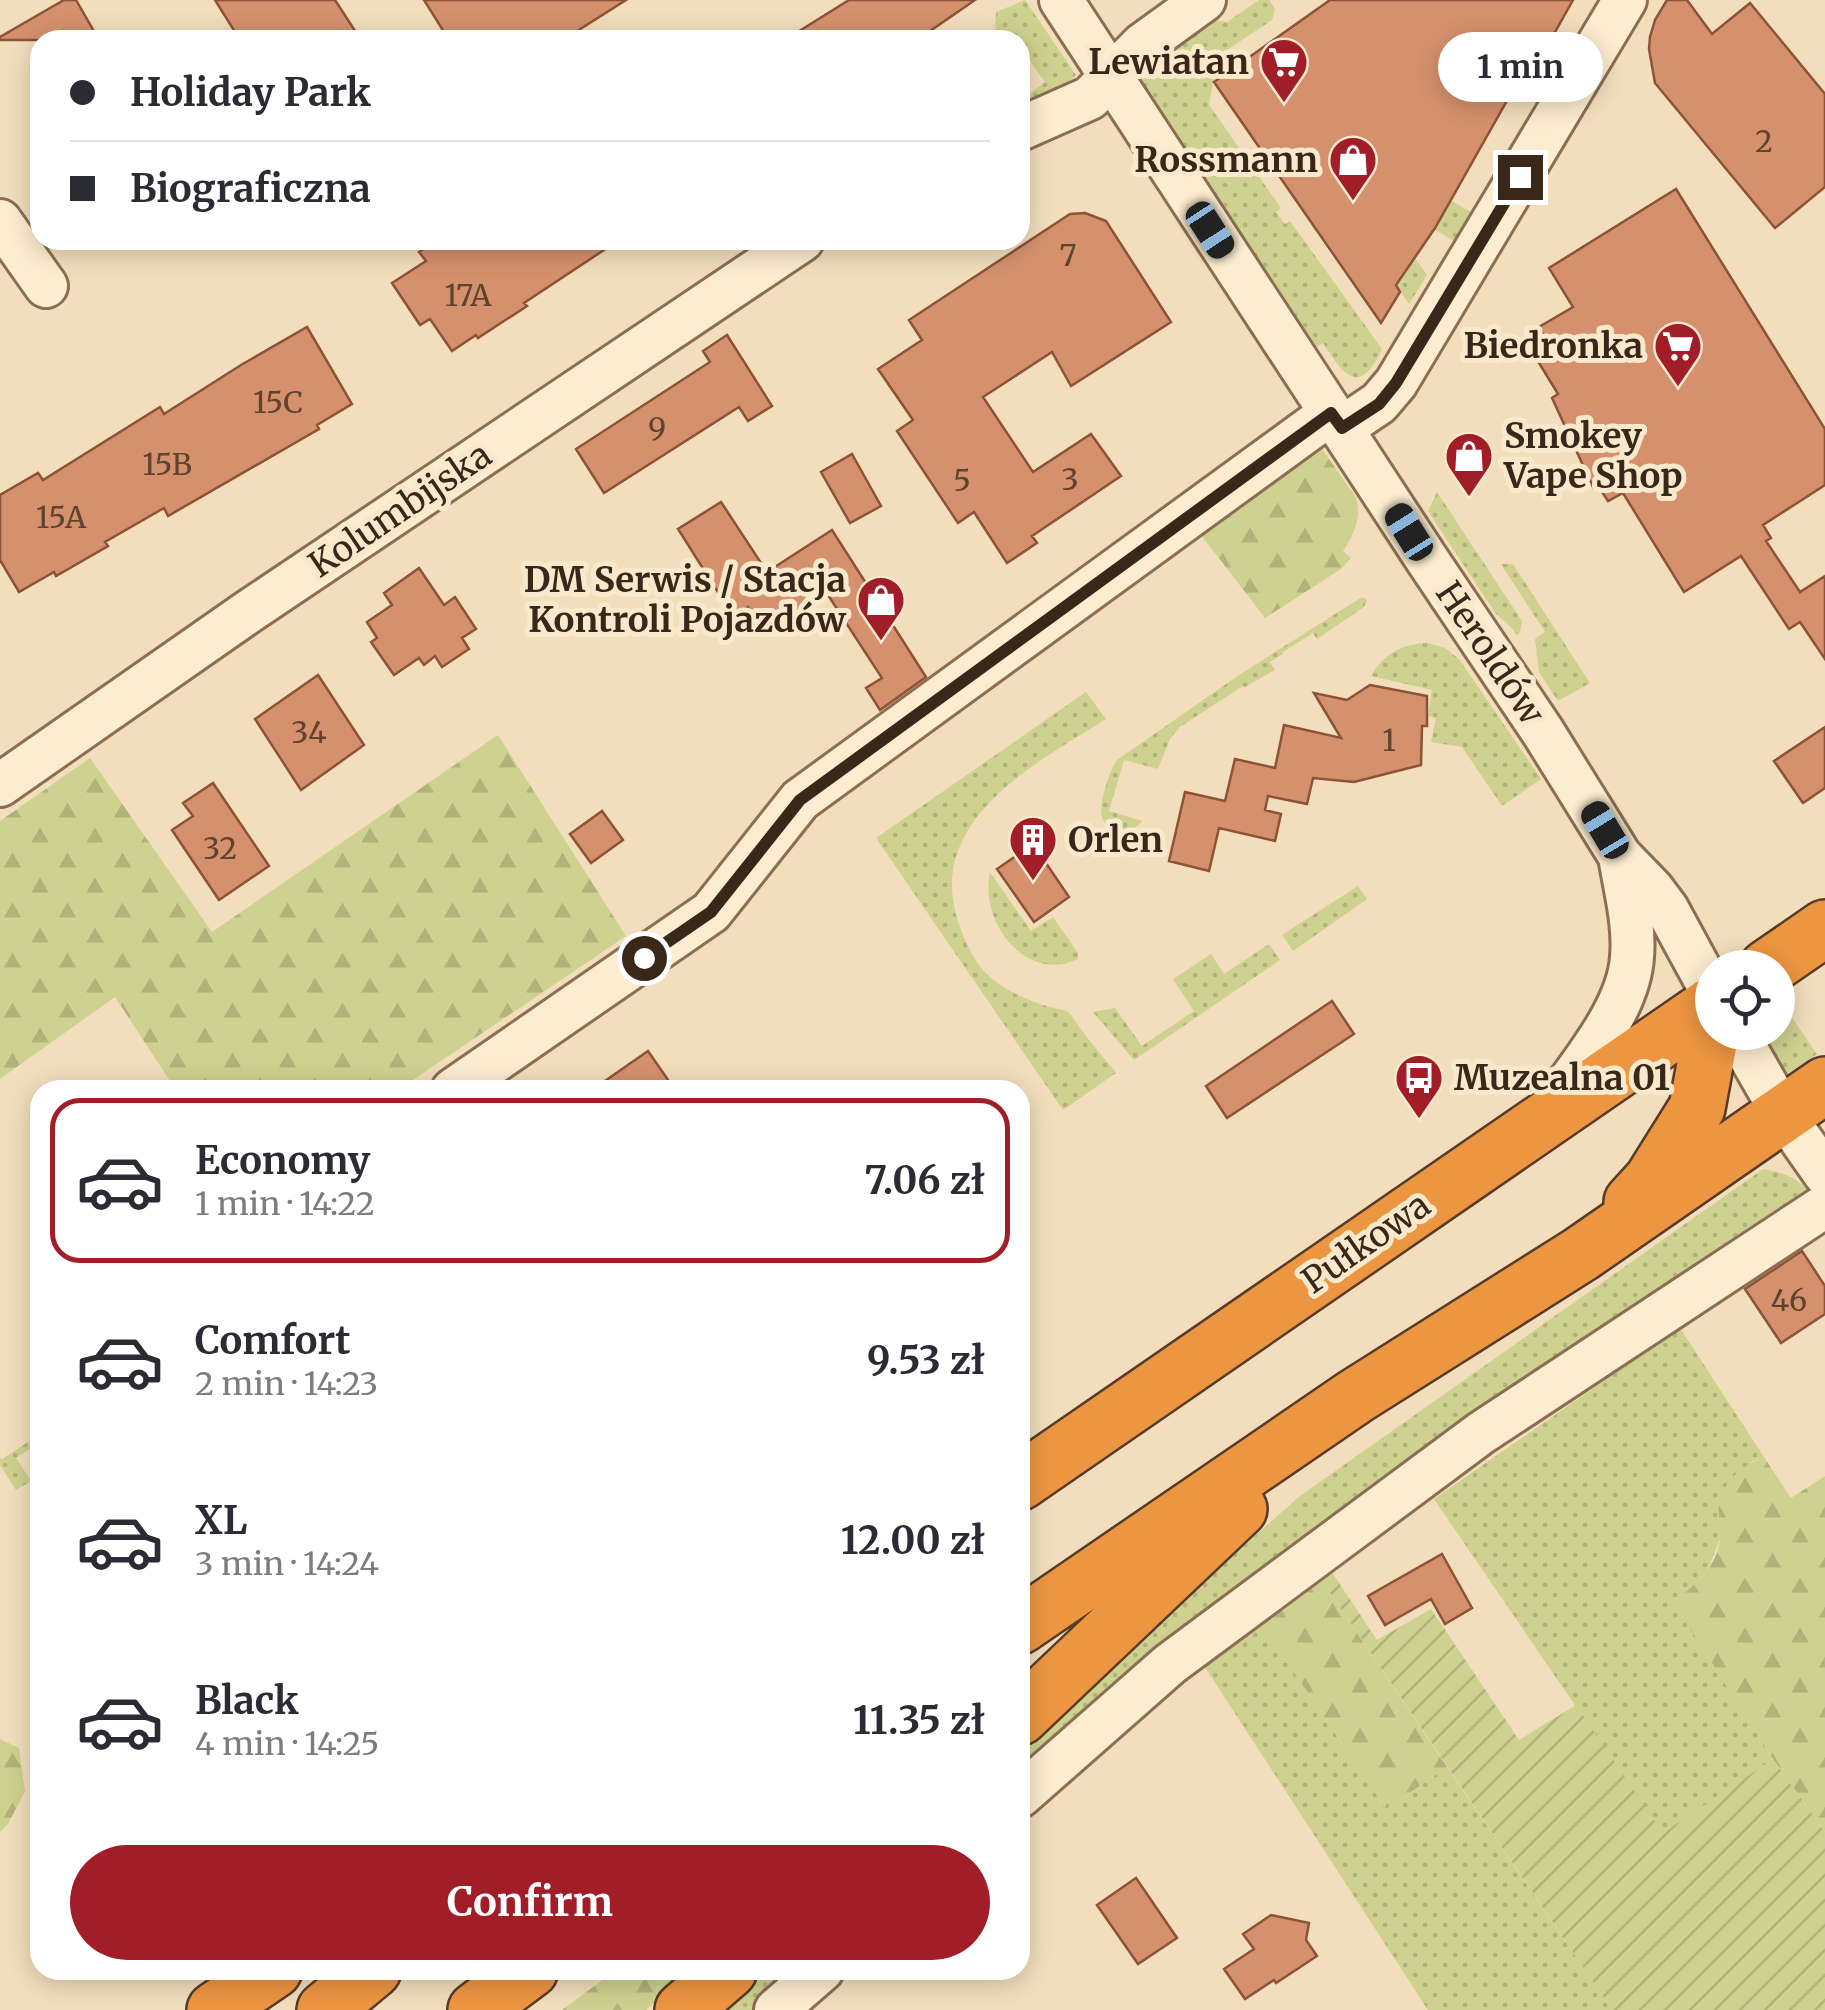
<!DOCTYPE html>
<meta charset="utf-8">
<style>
:root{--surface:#fff;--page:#f2f2f3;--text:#2b2b33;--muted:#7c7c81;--line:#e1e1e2;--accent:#a11d27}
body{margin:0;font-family:Merriweather,serif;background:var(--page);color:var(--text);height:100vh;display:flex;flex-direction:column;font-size:38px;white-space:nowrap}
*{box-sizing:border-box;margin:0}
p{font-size:32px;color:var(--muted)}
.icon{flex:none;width:55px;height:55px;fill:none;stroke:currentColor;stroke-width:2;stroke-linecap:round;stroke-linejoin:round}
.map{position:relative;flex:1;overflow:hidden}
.details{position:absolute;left:30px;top:1080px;width:1000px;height:900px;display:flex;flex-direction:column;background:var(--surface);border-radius:30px;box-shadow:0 5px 25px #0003}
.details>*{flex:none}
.hud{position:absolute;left:30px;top:30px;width:1000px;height:220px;border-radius:30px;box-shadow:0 5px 25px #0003;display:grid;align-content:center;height:220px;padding:0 40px;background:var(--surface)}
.tools{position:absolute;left:1695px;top:950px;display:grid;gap:20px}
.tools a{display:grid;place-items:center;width:100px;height:100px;border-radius:50%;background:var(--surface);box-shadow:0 5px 25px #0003;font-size:50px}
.end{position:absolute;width:45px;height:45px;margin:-22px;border:12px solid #39271a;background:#fff;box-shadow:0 0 0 5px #fff}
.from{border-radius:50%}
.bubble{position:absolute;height:70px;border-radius:35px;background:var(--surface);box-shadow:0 5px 25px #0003;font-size:32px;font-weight:700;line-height:70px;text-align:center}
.car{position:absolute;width:30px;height:60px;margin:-30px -15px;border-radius:12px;box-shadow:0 0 8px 2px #0007;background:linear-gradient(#222 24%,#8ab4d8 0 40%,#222 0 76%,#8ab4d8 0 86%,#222 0)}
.hud b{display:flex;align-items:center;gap:35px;height:95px;font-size:38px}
.hud b+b{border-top:2px solid var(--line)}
.hud i{width:25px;height:25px;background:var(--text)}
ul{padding:18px 0 0;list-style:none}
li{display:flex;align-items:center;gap:30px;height:165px;margin:0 20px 15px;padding:0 20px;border:5px solid transparent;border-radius:30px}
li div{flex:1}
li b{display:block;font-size:38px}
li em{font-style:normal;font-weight:700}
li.on{border-color:var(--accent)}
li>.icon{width:90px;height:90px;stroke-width:1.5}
.cta{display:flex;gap:20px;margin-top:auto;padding:20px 40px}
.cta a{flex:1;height:115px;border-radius:60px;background:var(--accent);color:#fff;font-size:40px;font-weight:700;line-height:115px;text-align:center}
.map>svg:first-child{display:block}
.grass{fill:url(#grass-dots)}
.forest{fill:url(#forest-firs)}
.garden{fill:url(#garden-furrows)}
.building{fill:#d5916d;stroke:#8d5337;stroke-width:2.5}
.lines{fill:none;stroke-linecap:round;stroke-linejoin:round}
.minor-casing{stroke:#8c6e53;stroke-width:48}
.highway-casing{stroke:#583c29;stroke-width:60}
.minor{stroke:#fcecd0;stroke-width:42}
.highway{stroke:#ed9642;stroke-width:55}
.route{stroke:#39271a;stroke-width:12}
.labels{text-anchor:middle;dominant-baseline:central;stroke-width:10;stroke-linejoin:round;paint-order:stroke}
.number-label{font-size:30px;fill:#60422f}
.poi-label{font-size:35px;font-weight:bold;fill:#39271a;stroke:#f9e9cc;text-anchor:end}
.street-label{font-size:35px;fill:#39271a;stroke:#f9e9cc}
</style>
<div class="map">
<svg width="1825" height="2010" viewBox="0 0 1825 2010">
<defs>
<pattern id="grass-dots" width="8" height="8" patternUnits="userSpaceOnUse" patternTransform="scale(2.5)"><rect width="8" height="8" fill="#ced18f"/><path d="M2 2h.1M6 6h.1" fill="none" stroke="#b2b37b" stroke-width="1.8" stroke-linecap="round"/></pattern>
<pattern id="forest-firs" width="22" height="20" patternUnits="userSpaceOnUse" patternTransform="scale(2.5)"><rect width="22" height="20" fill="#ced18f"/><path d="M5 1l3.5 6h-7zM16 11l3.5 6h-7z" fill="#b2b37b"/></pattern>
<pattern id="garden-furrows" width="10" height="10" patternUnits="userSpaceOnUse" patternTransform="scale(2.5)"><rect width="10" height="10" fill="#ced18f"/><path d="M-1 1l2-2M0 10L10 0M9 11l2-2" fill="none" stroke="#b2b37b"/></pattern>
</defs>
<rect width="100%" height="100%" fill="#f2debc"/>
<!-- grass -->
<path class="grass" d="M1025 0 1076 75 1066 84 1031 98 1028 95 1045 82 1020 47V40H995L996 12Z
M1259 0H1269L1275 9 1272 20 1218 56 1209 105 1281 208 1276 212 1285 224 1290 221 1382 349C1360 397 1344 376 1323 343L1311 351 1141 94 1138 78 1141 70 1208 19 1227 22Z
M1408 175 1474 214 1457 243 1434 229Z
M1415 258 1427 275 1409 304 1390 276Z
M1437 492 1522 621 1520 632 1517 635 1510 626 1496 614 1428 511Z
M1501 564H1513L1590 683 1558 701 1539 672 1535 639 1545 632Z
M1362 597 1367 600 1364 607 1317 639 1313 633 1283 652V654L1270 662 1275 670 1245 687 1243 686 1180 727 1170 739 1158 769 1124 760 1109 811 1142 821C1131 835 1109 837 1102 817 1098 804 1110 770 1117 760L1239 675Z
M1428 643 1445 648 1459 659 1541 779 1502 806 1462 747 1431 742 1436 718 1428 716 1432 690 1371 676C1384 654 1401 644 1428 643Z
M1086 692 1106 719C1037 763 927 818 957 918 964 940 973 962 991 978 1007 991 1026 1000 1046 1006 1052 1008 1063 1009 1068 1012 1073 1016 1078 1026 1082 1031 1093 1045 1105 1059 1116 1073L1063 1110 876 838Z
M990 872 1031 931 1053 917 1078 953V959C1026 984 979 922 990 872Z
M1358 886 1367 899 1293 951 1282 935Z
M1269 944 1280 960 1134 1060 1093 1012 1115 1008 1142 1046 1194 1011 1173 979 1211 954 1224 974Z
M1784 1006 1817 1054 1787 1074 1782 1075 1764 1041 1765 1033 1778 1032V1011Z
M1763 1169C1786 1173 1799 1178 1813 1197L1020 1775V1744L1300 1496Z
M1680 1328 1764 1457 1751 1462 1708 1569 1696 1585 1673 1602 1773 1759 1663 1834 1434 1499Z
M40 1434V1442L16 1458 31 1481 16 1490 0 1465V1458L2 1459Z
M1259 1620 1386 1809 1447 1767 1612 2010H1428L1201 1661Z
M764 1970H797L752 2010H719Z"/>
<!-- forest -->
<path class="forest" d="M1320 446 1355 496C1363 515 1354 535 1343 551L1351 558 1341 569 1265 618 1198 531Z
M498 735 626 936 398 1090H176L115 997 0 1079V821L90 758 212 932Z
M1764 1457 1791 1498 1825 1476V1832L1773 1759 1673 1602C1695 1586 1716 1568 1720 1540 1721 1529 1718 1518 1719 1507 1722 1481 1741 1466 1764 1457Z
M1320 1578 1447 1767 1386 1809 1259 1620Z
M0 1739 19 1748 25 1791 8 1824 0 1832Z
M616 1970H690L646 2010H562Z"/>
<!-- garden -->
<path class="garden" d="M1331 1571 1377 1640 1431 1609 1519 1740 1576 1705 1663 1833 1773 1759 1825 1832V2010H1612L1320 1578Z"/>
<!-- building -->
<path class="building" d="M64 0H76L99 40H0V37Z
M215 0H335L361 40H240Z
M424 0H626L563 40H449Z
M849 0H975L917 40H785Z
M1330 0H1573L1555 32 1531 47 1538 58 1519 92 1508 99 1435 228 1396 285 1400 292 1381 323 1214 82Z
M1667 0H1687L1712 34 1750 3 1825 94V187L1775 228 1655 83 1649 49 1650 37 1655 20Z
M1676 189 1825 429V485L1763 525 1771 538 1766 541 1800 592 1825 576V659L1800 622 1789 629 1741 556 1684 592 1623 493 1608 501 1597 484 1593 487 1552 398 1558 394 1528 345 1544 336 1539 327 1573 307 1549 268Z
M1085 213 1106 221 1171 322 1071 386 1052 352 983 397 1033 472 1091 434 1121 476 1032 536 1037 543 1007 563 974 512 958 523 897 431 913 420 878 369 922 340 909 320 1070 214Z
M437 240H619L524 303 527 306 478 338 476 335 452 351 430 319 420 325 392 283 426 261 419 252Z
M307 327 352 404 317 425 319 429 168 516 164 508 105 542 108 546 56 576 54 572 19 592 0 560V495L38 473 43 480 160 407 164 414 241 365Z
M727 335 772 406 748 421 739 407 604 493 576 449 710 362 703 351Z
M852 454 881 506 850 523 821 472Z
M721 502 767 572 832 530 926 677 880 710 866 688 882 678 828 595 766 635 748 607 733 616 678 529Z
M419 568 444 605 455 597 476 629 462 638 469 649 442 667 435 656 424 665 419 658 394 675 371 642 377 638 367 622 392 605 384 593Z
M318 675 364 745 301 790 255 719Z
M1370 685 1427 696V726H1422L1421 765 1354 782 1313 778 1307 804 1268 796 1265 810 1281 814 1275 841 1219 828 1209 871 1169 861 1185 792 1225 801 1235 759 1275 768 1284 725 1341 738 1314 693 1347 700Z
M1825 727V788L1803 803 1774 761Z
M213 783 269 866 219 900 172 830 193 816 183 803Z
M602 811 623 840 591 863 570 834Z
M1033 844 1069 897 1034 922 997 869Z
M1332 1001 1354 1034 1227 1118 1206 1086Z
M648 1051 675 1090H592Z
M1802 1251 1825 1286V1314L1781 1343 1745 1289Z
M1442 1554 1472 1608 1445 1624 1431 1599 1385 1625 1368 1596Z
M1136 1878 1177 1938 1138 1964 1097 1905Z
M1271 1915 1309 1923 1306 1940 1317 1956 1276 1983 1274 1980 1245 1999 1224 1969 1254 1949 1243 1934Z"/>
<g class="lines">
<!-- minor casing -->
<g class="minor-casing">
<path id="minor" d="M1061 0 1428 561 1543 732 1620 856 1652 889 1667 909 1712 992
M1020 129 1090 98 1142 45 1204 0
M0 221 46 286
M1342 428 1379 403 1396 383 1625 0
M0 785 248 612 802 240
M1736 1032 1783 1114 1825 1174
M453 1090 711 912 800 800 1331 413
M1551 1107C1580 1065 1629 1009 1632 957 1635 924 1625 888 1620 856
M1020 1796 1170 1664 1481 1433 1825 1206
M776 2010 822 1970"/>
</g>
<!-- highway casing -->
<g class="highway-casing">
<path id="highway" d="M1767 968 1825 928
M1632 1202 1652 1180 1697 1108 1712 1027
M1020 1482 1712 1005
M1020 1626 1356 1396 1581 1254 1825 1085
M1020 1717 1239 1509
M215 2010 274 1970
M325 2010 373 1970
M476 2010 530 1970
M683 2010 729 1970"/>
</g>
<!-- minor -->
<use href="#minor" class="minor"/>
<!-- highway -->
<use href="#highway" class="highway"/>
</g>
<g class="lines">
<!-- route -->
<path class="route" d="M644 958 711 912 800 800 1331 413 1342 428 1379 404 1396 383 1520 177"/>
</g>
<!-- icons -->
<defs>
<g id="supermarket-pin" transform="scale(2.5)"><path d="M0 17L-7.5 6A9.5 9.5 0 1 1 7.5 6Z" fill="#a11d27" stroke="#f9e9cc"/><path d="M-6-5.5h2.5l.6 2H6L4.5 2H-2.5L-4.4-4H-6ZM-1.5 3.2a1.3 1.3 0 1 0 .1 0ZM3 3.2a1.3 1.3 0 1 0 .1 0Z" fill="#fff"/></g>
<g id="shop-pin" transform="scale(2.5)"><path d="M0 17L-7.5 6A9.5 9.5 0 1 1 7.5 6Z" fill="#a11d27" stroke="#f9e9cc"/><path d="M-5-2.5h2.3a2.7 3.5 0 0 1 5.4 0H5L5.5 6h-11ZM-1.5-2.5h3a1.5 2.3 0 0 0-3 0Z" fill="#fff"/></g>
<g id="building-pin" transform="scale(2.5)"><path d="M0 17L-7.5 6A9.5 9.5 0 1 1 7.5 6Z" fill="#a11d27" stroke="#f9e9cc"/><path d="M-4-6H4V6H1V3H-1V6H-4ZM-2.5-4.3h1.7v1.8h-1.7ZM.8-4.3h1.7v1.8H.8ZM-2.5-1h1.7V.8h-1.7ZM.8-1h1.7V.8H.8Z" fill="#fff"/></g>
<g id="bus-pin" transform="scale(2.5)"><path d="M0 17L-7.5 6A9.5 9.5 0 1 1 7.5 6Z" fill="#a11d27" stroke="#f9e9cc"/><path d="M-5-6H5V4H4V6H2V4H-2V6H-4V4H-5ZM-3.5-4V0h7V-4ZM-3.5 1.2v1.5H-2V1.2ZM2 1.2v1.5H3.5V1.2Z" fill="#fff"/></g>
</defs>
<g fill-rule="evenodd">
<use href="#supermarket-pin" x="1284" y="62"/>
<use href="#shop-pin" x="1353" y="160"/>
<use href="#supermarket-pin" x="1678" y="346"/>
<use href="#shop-pin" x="1469" y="456"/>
<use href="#shop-pin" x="881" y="600"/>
<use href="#building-pin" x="1033" y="840"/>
<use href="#bus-pin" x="1419" y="1078"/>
</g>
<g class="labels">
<!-- number labels -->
<g class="number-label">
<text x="1764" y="141">2</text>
<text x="1068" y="255">7</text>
<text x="468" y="295">17A</text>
<text x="278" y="402">15C</text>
<text x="657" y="428">9</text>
<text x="167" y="464">15B</text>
<text x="1070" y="479">3</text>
<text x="962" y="480">5</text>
<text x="61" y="517">15A</text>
<text x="309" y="732">34</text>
<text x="1389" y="740">1</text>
<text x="220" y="848">32</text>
<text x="1789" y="1300">46</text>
</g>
<!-- poi labels -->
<g class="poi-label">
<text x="1249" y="62">Lewiatan</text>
<text x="1318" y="160">Rossmann</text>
<text x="1643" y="346">Biedronka</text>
<text x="1504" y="436" text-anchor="start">Smokey<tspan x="1504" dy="40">Vape Shop</tspan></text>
<text x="846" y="580">DM Serwis / Stacja<tspan x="846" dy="40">Kontroli Pojazdów</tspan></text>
<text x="1068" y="840" text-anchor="start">Orlen</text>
<text x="1454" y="1078" text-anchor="start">Muzealna 01</text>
</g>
<!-- street labels -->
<g class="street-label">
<text transform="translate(400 510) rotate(-34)">Kolumbijska</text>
<text transform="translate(1490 653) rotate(56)">Heroldów</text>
<text transform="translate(1366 1243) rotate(-35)">Pułkowa</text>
</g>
</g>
</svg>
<div class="tools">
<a><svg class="icon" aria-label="locate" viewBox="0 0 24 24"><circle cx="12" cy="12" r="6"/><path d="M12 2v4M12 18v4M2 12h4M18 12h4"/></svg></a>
</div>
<i class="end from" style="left:644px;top:958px"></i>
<i class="end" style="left:1520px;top:177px"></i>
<div class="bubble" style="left:1438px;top:32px;width:165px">1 min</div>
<i class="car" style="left:1210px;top:230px;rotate:147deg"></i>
<i class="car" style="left:1409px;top:532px;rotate:328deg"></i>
<i class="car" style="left:1605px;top:830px;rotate:329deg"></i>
<div class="hud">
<b><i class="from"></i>Holiday Park</b>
<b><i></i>Biograficzna</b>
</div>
<section class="details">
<ul>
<li class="on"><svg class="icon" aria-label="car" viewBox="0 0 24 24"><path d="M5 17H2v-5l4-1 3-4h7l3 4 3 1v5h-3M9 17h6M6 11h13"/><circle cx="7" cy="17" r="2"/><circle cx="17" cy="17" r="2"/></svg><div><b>Economy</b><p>1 min · 14:22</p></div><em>7.06 zł</em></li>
<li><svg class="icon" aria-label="car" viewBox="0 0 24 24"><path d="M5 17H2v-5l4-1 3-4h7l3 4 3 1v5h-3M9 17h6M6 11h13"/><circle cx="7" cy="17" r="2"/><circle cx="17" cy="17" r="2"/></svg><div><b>Comfort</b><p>2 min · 14:23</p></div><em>9.53 zł</em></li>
<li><svg class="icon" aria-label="car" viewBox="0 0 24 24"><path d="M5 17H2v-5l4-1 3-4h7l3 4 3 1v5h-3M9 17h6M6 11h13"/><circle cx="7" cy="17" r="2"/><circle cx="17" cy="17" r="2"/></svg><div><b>XL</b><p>3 min · 14:24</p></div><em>12.00 zł</em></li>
<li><svg class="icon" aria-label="car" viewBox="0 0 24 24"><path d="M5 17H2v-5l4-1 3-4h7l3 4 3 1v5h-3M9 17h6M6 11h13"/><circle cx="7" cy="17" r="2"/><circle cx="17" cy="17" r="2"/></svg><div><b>Black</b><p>4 min · 14:25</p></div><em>11.35 zł</em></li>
</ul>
<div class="cta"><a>Confirm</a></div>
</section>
</div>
